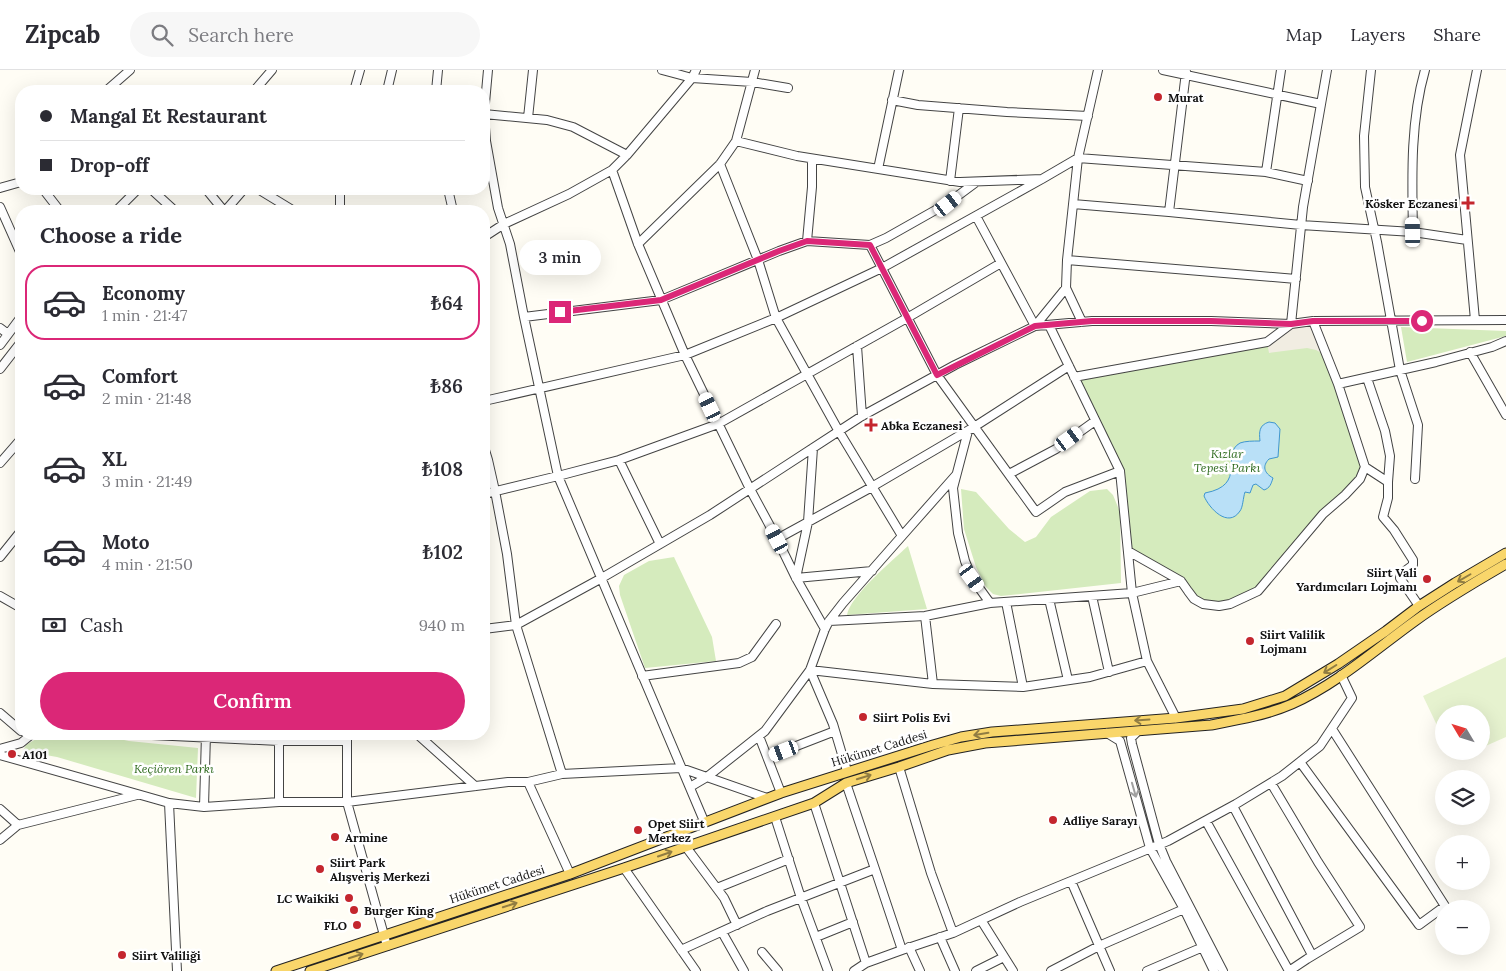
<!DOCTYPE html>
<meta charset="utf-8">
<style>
:root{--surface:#fff;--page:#f7f7f7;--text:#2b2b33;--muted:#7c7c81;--line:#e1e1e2;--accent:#db2777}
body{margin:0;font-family:Lora,serif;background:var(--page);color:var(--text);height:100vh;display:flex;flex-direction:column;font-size:19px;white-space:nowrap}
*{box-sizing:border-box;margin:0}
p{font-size:16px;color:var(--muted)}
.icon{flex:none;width:28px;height:28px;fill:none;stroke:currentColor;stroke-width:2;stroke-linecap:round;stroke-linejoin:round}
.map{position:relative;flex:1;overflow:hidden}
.details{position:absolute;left:15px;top:135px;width:475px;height:535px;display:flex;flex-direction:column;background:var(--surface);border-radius:20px;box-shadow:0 5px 20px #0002}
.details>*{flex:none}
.hud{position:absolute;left:15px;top:15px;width:475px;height:110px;border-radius:20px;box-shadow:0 5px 20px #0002;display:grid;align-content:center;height:110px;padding:0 25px;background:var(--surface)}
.needle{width:32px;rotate:308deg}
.controls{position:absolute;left:1435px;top:635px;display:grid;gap:10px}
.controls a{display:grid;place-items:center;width:55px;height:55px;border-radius:50%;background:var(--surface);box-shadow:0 5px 20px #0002;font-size:25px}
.end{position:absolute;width:22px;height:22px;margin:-11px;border:6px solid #db2777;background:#fff;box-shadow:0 0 0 2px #fff}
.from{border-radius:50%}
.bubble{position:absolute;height:35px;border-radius:18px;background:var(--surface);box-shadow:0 5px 20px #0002;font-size:16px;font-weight:600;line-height:35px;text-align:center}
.car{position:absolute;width:15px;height:30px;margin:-15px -8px;border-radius:6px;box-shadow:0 0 4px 1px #0007;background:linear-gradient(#fff 24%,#345 0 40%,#fff 0 76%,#345 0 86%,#fff 0)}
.hud b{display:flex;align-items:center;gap:18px;height:48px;font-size:19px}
.hud b+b{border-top:1px solid var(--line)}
.hud i{width:12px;height:12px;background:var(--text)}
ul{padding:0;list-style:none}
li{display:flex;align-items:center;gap:15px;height:75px;margin:0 10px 8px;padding:0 15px;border:2px solid transparent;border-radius:20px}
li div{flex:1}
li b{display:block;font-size:19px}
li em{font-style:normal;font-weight:600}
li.active{border-color:var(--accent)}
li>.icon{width:45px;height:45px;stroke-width:1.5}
h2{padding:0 25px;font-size:22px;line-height:60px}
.pay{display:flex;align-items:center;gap:12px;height:55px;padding:0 25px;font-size:19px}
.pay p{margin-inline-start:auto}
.primary-button{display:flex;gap:10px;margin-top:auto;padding:10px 25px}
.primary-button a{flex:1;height:58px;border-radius:30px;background:var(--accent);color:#fff;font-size:20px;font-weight:600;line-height:58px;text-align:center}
header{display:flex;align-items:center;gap:30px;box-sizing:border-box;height:70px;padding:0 25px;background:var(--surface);border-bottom:1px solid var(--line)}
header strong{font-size:24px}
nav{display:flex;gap:28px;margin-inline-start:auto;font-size:18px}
.search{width:350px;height:45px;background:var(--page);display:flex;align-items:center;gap:12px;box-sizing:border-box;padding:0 18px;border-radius:28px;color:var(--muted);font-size:19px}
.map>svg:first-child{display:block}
.green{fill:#d5ebbd}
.pitch{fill:#e6f2cf}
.plaza{fill:#f1ede2}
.water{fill:#b9e0f7;stroke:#3f96cf}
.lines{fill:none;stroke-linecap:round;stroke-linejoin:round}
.minor-casing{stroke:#444;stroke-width:10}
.major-casing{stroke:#222;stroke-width:11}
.minor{stroke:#fff;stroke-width:8}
.major{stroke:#f9d66b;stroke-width:9}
.oneway{stroke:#917d42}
.oneway2{stroke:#a0a0a0}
.route{stroke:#db2777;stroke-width:6}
.poi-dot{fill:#c4262e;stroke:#fff;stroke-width:2}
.labels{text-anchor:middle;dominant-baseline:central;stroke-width:5;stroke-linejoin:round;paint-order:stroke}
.poi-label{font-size:12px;font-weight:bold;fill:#111;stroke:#fff;text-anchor:start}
.park-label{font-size:12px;font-style:italic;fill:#2f6b1f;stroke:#fff}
.street-label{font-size:12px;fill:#111;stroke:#fff}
</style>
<header>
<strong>Zipcab</strong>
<div class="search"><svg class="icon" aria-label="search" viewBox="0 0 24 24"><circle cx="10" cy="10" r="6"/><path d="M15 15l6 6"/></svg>Search here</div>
<nav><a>Map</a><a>Layers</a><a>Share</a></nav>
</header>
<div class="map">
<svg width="1506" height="901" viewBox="0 0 1506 901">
<rect width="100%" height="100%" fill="#fffdf5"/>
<!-- green -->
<path class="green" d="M1313 251 1365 397 1360 409 1323 444 1258 521 1230 534H1203L1181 511 1128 481 1120 401 1074 307 1267 272Z
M1401 257 1506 261V266L1407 292Z
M961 419 976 422 1009 459 1025 472 1036 467 1051 447 1090 421 1107 419 1113 425 1120 442 1121 513 1001 526 993 524 986 517 976 497 964 459Z
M908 476 927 539 847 545C850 526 893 490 908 476Z
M674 487 712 567 716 591 645 598 620 525 619 516 624 505 649 491Z
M44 664H95L129 671 198 678 196 728 57 687 23 681 26 675Z"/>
<!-- pitch -->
<path class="pitch" d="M1506 587V667L1481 678V644H1444V670L1423 626Z"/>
<!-- plaza -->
<path class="plaza" d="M1313 251 1327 286 1316 280 1307 278 1269 283 1267 272 1291 254Z"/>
<!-- water -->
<path class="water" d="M1269 352 1275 353 1280 359 1278 387 1269 389C1262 396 1264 403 1273 408 1271 414 1270 418 1264 420L1256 414 1253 415 1250 423 1245 422C1243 428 1243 437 1240 441 1228 459 1209 438 1204 426L1205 423C1248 415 1220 384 1240 373 1245 371 1253 371 1260 371 1259 362 1259 355 1269 352Z"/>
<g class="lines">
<!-- minor casing -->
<g class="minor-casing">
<path id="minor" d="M488 0 484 44 486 71 498 138 510 174 524 247 558 406 704 751
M662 0 692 8 752 12 788 18
M1163 0 1321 34
M1371 0 1364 66 1365 117 1377 172 1400 300 1418 355 1415 409
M106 21 130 0
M254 21 272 0
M354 21 360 0
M387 21 392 0
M436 21 438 0
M892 30 918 35 1007 42 1088 46
M484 44 547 50 573 57 627 85
M528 48 533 0
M736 71 797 86 960 112 1042 109 1078 88 1266 102 1308 111
M720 94 758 190 776 248 837 358 902 466
M878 99 899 0
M612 100 638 174 685 285 750 419 777 469 796 508 825 559
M1266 102 1281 0
M950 111 959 38
M0 118 21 112
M43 119 60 141
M151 119 175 141
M206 119 224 141
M258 119 294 141
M340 119V141
M448 119 453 141
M1073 134 1169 142 1301 155 1413 162 1467 170
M0 137 21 184
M116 141 138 119
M225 141 244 119
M1169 142 1186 2
M976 146 1035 256
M1413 162C1412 109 1410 52 1425 0
M484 167 504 154 569 124 612 100 627 85 692 8 696 0
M807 171 812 117V89
M638 174 720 94 736 71 755 0
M870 175 937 305 1036 442 1065 422 1120 401
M1067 190 1296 209
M524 247 661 230 779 181 807 171 870 175 886 168 948 133 975 113
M1475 250 1460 85 1477 0
M1082 252 1066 218 1067 190 1078 88 1098 0
M1035 256 1066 218
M0 258 8 264
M0 275 21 247
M857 276 862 346
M1470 282 1506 345
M0 299 21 272
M1074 307 1267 272 1291 254 1303 137 1327 0
M1338 314 1436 292 1492 277 1506 271
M484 331 685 285 776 248 882 198 1042 109
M968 361 953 418 958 463 965 491 972 508 990 533
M484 377 488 390 495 421 507 484 516 555 562 704
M619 390 660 474
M0 393 21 369
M1365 397 1388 412 1390 386 1385 361 1367 308
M1009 404 1056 379 1095 351
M1388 412V428L1383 447 1394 460 1413 490V495L1401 504 1400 508 1419 536
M484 424 558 406 619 390 718 354 907 248 1001 193
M777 469 870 418 974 357 1069 296
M1128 481 1181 511 1188 521 1194 529 1203 534 1219 536 1230 534 1258 521 1323 444 1345 425 1360 409 1365 397 1338 314 1313 251
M0 487 21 461
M796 508 808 452 813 378
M796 508 872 501
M0 526 21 538
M1092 526 1109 602
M1049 529 1068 610
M1006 532 1023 617 1090 607 1147 591 1132 523 1181 511
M925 546 933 614
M829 551 925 546 990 533 1132 523 1120 401 1049 255
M484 559 516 555 600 509 710 445 862 346 955 295 1035 256 1092 251H1211L1291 254 1313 251 1506 250
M1147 591 1176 648
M642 606 739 593 752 587 776 554
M0 643 21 661
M1137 662 1131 668 1132 674 1159 774 1166 791 1223 901
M1107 663 1120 671 1150 778 1184 839 1214 901
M131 664 279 671H347
M279 664V732
M347 664V732L387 876
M417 664 475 716
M759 666 781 723
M0 679 21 673 32 664
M0 685 169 733 204 737 279 732H347L508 712H528L562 704 681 698 767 728
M768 687 835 661
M1300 692 1419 855 1445 836 1332 659
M899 697 931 803 953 863
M847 701 833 654 810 600 933 614 1023 617
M528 712 570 804
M1271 713 1318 792 1360 857 1307 889 1289 901
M690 717 707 707 765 661 810 600 825 559 829 551 843 533 902 466 956 405
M169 733 177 901
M814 733 866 893
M1233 736 1312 885
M204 737 206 664
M0 739 18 755
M775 747 801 828 828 901
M1206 751 1289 901
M0 770 18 755 137 725
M686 777 724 828 737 855
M624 798 696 901
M1071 811 1110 901
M717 818 789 789
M981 850 1013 901
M722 862 744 901
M816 867 853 852
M940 867 955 901
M909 877 920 901
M681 880 767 841 875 799 846 713
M902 880 953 863 1020 832 1168 771 1236 734 1282 706 1320 676 1352 628 1341 605
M762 882 778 901
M854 901 866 893 902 880 875 799
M976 901 1004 887
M1051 901 1099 876 1184 839
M1147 901 1203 877"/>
</g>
<!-- major casing -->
<g class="major-casing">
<path id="major" d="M276 901 570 804 781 723 933 675 961 667 992 662 1176 648 1243 639 1285 626 1338 594 1386 561 1419 536 1455 513 1506 483
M310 901 624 798 814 733 846 713 899 697 948 680 985 673 1211 655C1238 650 1267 645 1292 634 1337 614 1376 579 1415 551 1444 530 1475 512 1506 494"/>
</g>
<!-- minor -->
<use href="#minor" class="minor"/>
<!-- major -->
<use href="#major" class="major"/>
</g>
<!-- one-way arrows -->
<defs><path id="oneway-shaft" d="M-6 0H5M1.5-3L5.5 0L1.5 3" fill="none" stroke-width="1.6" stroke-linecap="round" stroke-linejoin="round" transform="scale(1.25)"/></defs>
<g class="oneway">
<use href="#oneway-shaft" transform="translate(1464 508) rotate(150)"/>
<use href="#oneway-shaft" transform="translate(1330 599) rotate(148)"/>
<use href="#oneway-shaft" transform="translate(1142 650) rotate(176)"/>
<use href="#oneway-shaft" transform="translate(981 664) rotate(171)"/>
<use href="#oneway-shaft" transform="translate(864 707) rotate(-17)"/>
<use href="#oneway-shaft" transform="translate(665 784) rotate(-19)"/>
<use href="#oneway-shaft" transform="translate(510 835) rotate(-18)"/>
<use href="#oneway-shaft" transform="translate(356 886) rotate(-18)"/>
</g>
<use class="oneway2" href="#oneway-shaft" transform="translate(1134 720) rotate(74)"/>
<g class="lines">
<!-- route -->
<path class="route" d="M560 242 661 230 779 181 807 171 870 175 937 305 1035 256 1092 251H1211L1291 254 1313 251H1422"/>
</g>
<!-- markers -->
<g class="poi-dot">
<circle cx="1158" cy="27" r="5"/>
<path d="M1465.5 125.5h5v5h5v5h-5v5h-5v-5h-5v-5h5z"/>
<path d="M868.5 347.5h5v5h5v5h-5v5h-5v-5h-5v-5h5z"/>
<circle cx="1427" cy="509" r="5"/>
<circle cx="1250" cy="571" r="5"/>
<circle cx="863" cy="647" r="5"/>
<circle cx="12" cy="684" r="5"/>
<circle cx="1053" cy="750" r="5"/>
<circle cx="638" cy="760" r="5"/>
<circle cx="335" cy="767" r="5"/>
<circle cx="320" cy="799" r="5"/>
<circle cx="349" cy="828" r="5"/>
<circle cx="354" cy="840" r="5"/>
<circle cx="357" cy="855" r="5"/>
<circle cx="122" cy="885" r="5"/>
</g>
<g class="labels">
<!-- poi labels -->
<g class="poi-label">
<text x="1168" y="27">Murat</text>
<text x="1458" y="133" text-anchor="end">Kösker Eczanesi</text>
<text x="881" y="355">Abka Eczanesi</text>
<text x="1417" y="502" text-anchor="end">Siirt Vali<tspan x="1417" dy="14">Yardımcıları Lojmanı</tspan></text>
<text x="1260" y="564">Siirt Valilik<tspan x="1260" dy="14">Lojmanı</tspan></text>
<text x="873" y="647">Siirt Polis Evi</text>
<text x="22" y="684">A101</text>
<text x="1063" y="750">Adliye Sarayı</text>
<text x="648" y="753">Opet Siirt<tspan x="648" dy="14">Merkez</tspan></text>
<text x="345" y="767">Armine</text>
<text x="330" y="792">Siirt Park<tspan x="330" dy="14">Alışveriş Merkezi</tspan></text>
<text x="339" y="828" text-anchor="end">LC Waikiki</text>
<text x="364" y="840">Burger King</text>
<text x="347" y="855" text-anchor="end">FLO</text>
<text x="132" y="885">Siirt Valiliği</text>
</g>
<!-- park labels -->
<g class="park-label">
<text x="1227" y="383">Kızlar<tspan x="1227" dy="14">Tepesi Parkı</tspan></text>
<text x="174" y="698">Keçiören Parkı</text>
</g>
<!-- street labels -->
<g class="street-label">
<text transform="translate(879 678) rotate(-17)">Hükümet Caddesi</text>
<text transform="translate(497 814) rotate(-18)">Hükümet Caddesi</text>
</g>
</g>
</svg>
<div class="controls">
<a><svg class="needle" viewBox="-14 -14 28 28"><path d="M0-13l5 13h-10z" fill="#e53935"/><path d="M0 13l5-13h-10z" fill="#7c7c81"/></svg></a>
<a><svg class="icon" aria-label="layers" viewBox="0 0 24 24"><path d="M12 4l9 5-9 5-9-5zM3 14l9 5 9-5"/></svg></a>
<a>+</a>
<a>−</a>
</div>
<i class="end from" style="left:1422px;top:251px"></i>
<i class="end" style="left:560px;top:242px"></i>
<div class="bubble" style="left:519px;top:170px;width:82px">3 min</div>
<i class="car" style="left:948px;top:134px;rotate:52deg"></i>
<i class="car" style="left:1413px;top:162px;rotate:359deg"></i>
<i class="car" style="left:710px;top:337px;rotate:335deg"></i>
<i class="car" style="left:1069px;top:369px;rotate:54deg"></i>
<i class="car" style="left:777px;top:469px;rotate:332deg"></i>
<i class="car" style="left:972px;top:508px;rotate:144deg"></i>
<i class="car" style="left:784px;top:681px;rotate:249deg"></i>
<div class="hud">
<b><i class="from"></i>Mangal Et Restaurant</b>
<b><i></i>Drop-off</b>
</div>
<section class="details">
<h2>Choose a ride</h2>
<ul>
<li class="active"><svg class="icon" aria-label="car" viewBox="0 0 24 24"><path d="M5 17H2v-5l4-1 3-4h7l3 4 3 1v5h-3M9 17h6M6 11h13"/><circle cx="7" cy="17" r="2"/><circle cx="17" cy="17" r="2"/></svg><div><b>Economy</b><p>1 min · 21:47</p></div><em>₺64</em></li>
<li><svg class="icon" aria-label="car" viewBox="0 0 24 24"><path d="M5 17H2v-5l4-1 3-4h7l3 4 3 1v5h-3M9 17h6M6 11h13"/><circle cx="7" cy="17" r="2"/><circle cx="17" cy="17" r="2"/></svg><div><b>Comfort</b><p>2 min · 21:48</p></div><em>₺86</em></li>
<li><svg class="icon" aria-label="car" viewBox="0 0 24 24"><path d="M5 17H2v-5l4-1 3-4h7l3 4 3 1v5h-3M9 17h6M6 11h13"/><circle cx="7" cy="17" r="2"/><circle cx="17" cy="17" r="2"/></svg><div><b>XL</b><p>3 min · 21:49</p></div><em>₺108</em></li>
<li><svg class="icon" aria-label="car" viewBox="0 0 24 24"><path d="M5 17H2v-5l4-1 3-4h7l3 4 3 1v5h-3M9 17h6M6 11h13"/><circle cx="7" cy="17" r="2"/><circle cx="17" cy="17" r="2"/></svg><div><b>Moto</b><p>4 min · 21:50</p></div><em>₺102</em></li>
</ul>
<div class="pay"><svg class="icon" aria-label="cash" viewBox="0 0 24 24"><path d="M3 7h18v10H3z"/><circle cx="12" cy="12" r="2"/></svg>Cash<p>940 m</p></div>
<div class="primary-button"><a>Confirm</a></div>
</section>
</div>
